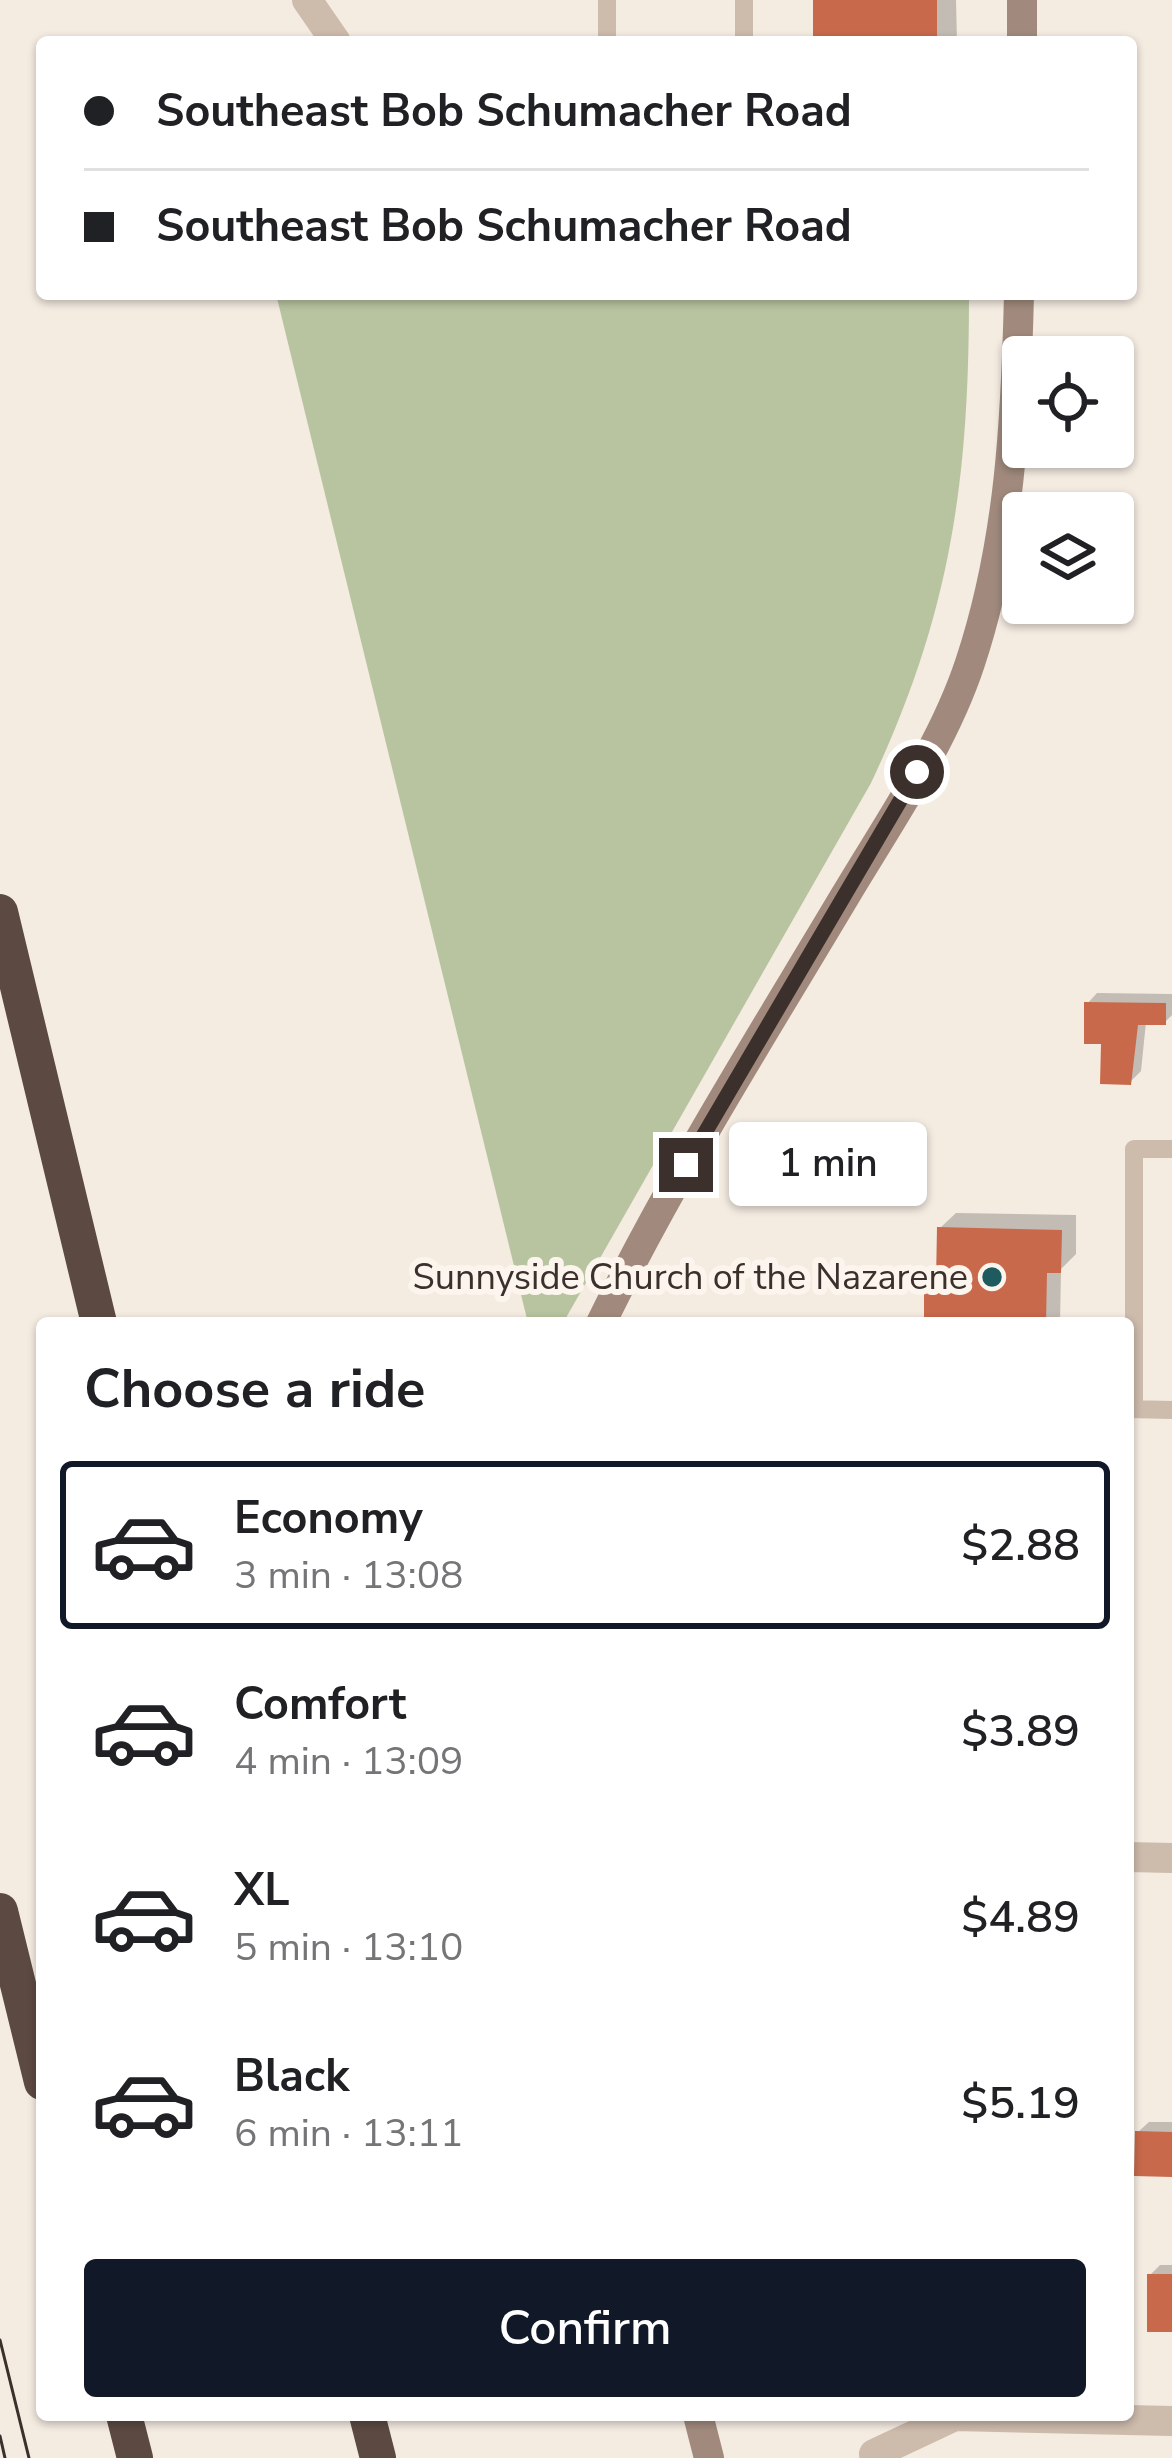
<!DOCTYPE html>
<meta charset="utf-8">
<style>
:root{--surface:#fff;--page:#f2f2f2;--text:#202124;--muted:#757577;--line:#e0e0e0;--accent:#111827}
body{margin:0;font-family:"Nunito Sans",sans-serif;background:var(--page);color:var(--text);height:100vh;display:flex;flex-direction:column;font-size:45px;white-space:nowrap}
*{box-sizing:border-box;margin:0}
p{font-size:39px;color:var(--muted)}
.icon{flex:none;width:66px;height:66px;fill:none;stroke:currentColor;stroke-width:2;stroke-linecap:round;stroke-linejoin:round}
.map{position:relative;flex:1;overflow:hidden}
.side{position:absolute;left:36px;top:1317px;width:1098px;height:1104px;display:flex;flex-direction:column;background:var(--surface);border-radius:12px;box-shadow:0 3px 9px #0004}
.side>*{flex:none}
.banner{position:absolute;left:36px;top:36px;width:1101px;height:264px;border-radius:12px;box-shadow:0 3px 9px #0004;display:grid;align-content:center;height:264px;padding:0 48px;background:var(--surface)}
.buttons{position:absolute;left:1002px;top:336px;display:grid;gap:24px}
.buttons a{display:grid;place-items:center;width:132px;height:132px;border-radius:12px;background:var(--surface);box-shadow:0 3px 9px #0004;font-size:60px}
.end{position:absolute;width:54px;height:54px;margin:-27px;border:15px solid #3b302b;background:#fff;box-shadow:0 0 0 6px #fff}
.from{border-radius:50%}
.bubble{position:absolute;height:84px;border-radius:12px;background:var(--surface);box-shadow:0 3px 9px #0004;font-size:39px;font-weight:600;line-height:84px;text-align:center}
.banner b{display:flex;align-items:center;gap:42px;height:114px;font-size:45px}
.banner b+b{border-top:3px solid var(--line)}
.banner i{width:30px;height:30px;background:var(--text)}
ul{padding:0;list-style:none}
li{display:flex;align-items:center;gap:36px;height:168px;margin:0 24px 18px;padding:0 24px;border:6px solid transparent;border-radius:12px}
li div{flex:1}
li b{display:block;font-size:45px}
li em{font-style:normal;font-weight:600}
li.selected{border-color:var(--accent)}
li>.icon{width:108px;height:108px;stroke-width:1.5}
h2{padding:0 48px;font-size:54px;line-height:144px}
.cta{display:flex;gap:24px;margin-top:auto;padding:24px 48px}
.cta a{flex:1;height:138px;border-radius:12px;background:var(--accent);color:#fff;font-size:48px;font-weight:600;line-height:138px;text-align:center}
.map>svg:first-child{display:block}
.green{fill:#b8c4a0}
.shadow{fill:#0003}
.building{fill:#c8694b}
.lines{fill:none;stroke-linecap:round;stroke-linejoin:round}
.lane{stroke:#cdbbac;stroke-width:18}
.street{stroke:#cdbbac;stroke-width:30}
.secondary{stroke:#a18a7d;stroke-width:30}
.highway{stroke:#5c4a42;stroke-width:36}
.tram{stroke:#3b302b;stroke-width:3}
.route{stroke:#3b302b;stroke-width:15}
.poi-dot{fill:#1f5a5e;stroke:#fbf5ee;stroke-width:4.5}
.labels{text-anchor:middle;dominant-baseline:central;stroke-width:12;stroke-linejoin:round;paint-order:stroke}
.poi-label{font-size:36px;fill:#3b302b;stroke:#fbf5ee;text-anchor:end}
</style>
<div class="map">
<svg width="1172" height="2458" viewBox="0 0 1172 2458">
<rect width="100%" height="100%" fill="#f4ebe1"/>
<!-- green -->
<path class="green" d="M276 294H969C969 480 951 613 871 783L563 1323H528Z"/>
<!-- shadow -->
<path class="shadow" d="M816 0H956L957 42H816Z
M1097 993 1172 994V1015L1165 1022H1146L1141 1071 1130 1082 1087 1004Z
M956 1213 1076 1215V1254L1061 1269 1060 1323H927L928 1283 939 1271 940 1228Z
M1128 1953H1132L1128 2016Z
M1149 2122H1172V2174L1138 2132Z
M1160 2265H1172V2329L1150 2275Z"/>
<!-- building -->
<path class="building" d="M813 0H937V42H813Z
M1084 1002 1166 1003V1025H1138L1131 1085 1100 1084 1101 1044H1084Z
M937 1227 1062 1230 1061 1273H1047L1046 1323H924V1282H936Z
M1135 2131 1172 2132V2177L1134 2176Z
M1147 2274H1172V2332H1147Z"/>
<g class="lines">
<!-- lane -->
<path class="lane" d="M607 0V42
M744 42V0
M1128 1409 1172 1410
M1134 1409V1149H1172"/>
<!-- street -->
<path class="street" d="M307 0 336 42
M1128 1857 1172 1858
M874 2454 955 2416 1172 2421"/>
<!-- secondary -->
<path class="secondary" d="M1022 42V0
M601 1323C673 1176 761 1037 845 896 889 822 943 745 970 663 1010 543 1016 419 1019 294
M698 2415 709 2458"/>
<!-- highway -->
<path class="highway" d="M0 912 99 1323
M0 1911 42 2082
M124 2415 135 2458
M367 2415 378 2458"/>
<!-- tram -->
<path class="tram" d="M0 2340 29 2458
M0 2436 5 2458"/>
</g>
<g class="lines">
<!-- route -->
<path class="route" d="M686 1165 917 772"/>
</g>
<!-- markers -->
<circle class="poi-dot" cx="992" cy="1277" r="12"/>
<g class="labels">
<!-- poi labels -->
<g class="poi-label">
<text x="968" y="1277">Sunnyside Church of the Nazarene</text>
</g>
</g>
</svg>
<div class="buttons">
<a><svg class="icon" aria-label="locate" viewBox="0 0 24 24"><circle cx="12" cy="12" r="6"/><path d="M12 2v4M12 18v4M2 12h4M18 12h4"/></svg></a>
<a><svg class="icon" aria-label="layers" viewBox="0 0 24 24"><path d="M12 4l9 5-9 5-9-5zM3 14l9 5 9-5"/></svg></a>
</div>
<i class="end from" style="left:917px;top:772px"></i>
<i class="end" style="left:686px;top:1165px"></i>
<div class="bubble" style="left:729px;top:1122px;width:198px">1 min</div>
<div class="banner">
<b><i class="from"></i>Southeast Bob Schumacher Road</b>
<b><i></i>Southeast Bob Schumacher Road</b>
</div>
<section class="side">
<h2>Choose a ride</h2>
<ul>
<li class="selected"><svg class="icon" aria-label="car" viewBox="0 0 24 24"><path d="M5 17H2v-5l4-1 3-4h7l3 4 3 1v5h-3M9 17h6M6 11h13"/><circle cx="7" cy="17" r="2"/><circle cx="17" cy="17" r="2"/></svg><div><b>Economy</b><p>3 min · 13:08</p></div><em>$2.88</em></li>
<li><svg class="icon" aria-label="car" viewBox="0 0 24 24"><path d="M5 17H2v-5l4-1 3-4h7l3 4 3 1v5h-3M9 17h6M6 11h13"/><circle cx="7" cy="17" r="2"/><circle cx="17" cy="17" r="2"/></svg><div><b>Comfort</b><p>4 min · 13:09</p></div><em>$3.89</em></li>
<li><svg class="icon" aria-label="car" viewBox="0 0 24 24"><path d="M5 17H2v-5l4-1 3-4h7l3 4 3 1v5h-3M9 17h6M6 11h13"/><circle cx="7" cy="17" r="2"/><circle cx="17" cy="17" r="2"/></svg><div><b>XL</b><p>5 min · 13:10</p></div><em>$4.89</em></li>
<li><svg class="icon" aria-label="car" viewBox="0 0 24 24"><path d="M5 17H2v-5l4-1 3-4h7l3 4 3 1v5h-3M9 17h6M6 11h13"/><circle cx="7" cy="17" r="2"/><circle cx="17" cy="17" r="2"/></svg><div><b>Black</b><p>6 min · 13:11</p></div><em>$5.19</em></li>
</ul>
<div class="cta"><a>Confirm</a></div>
</section>
</div>
